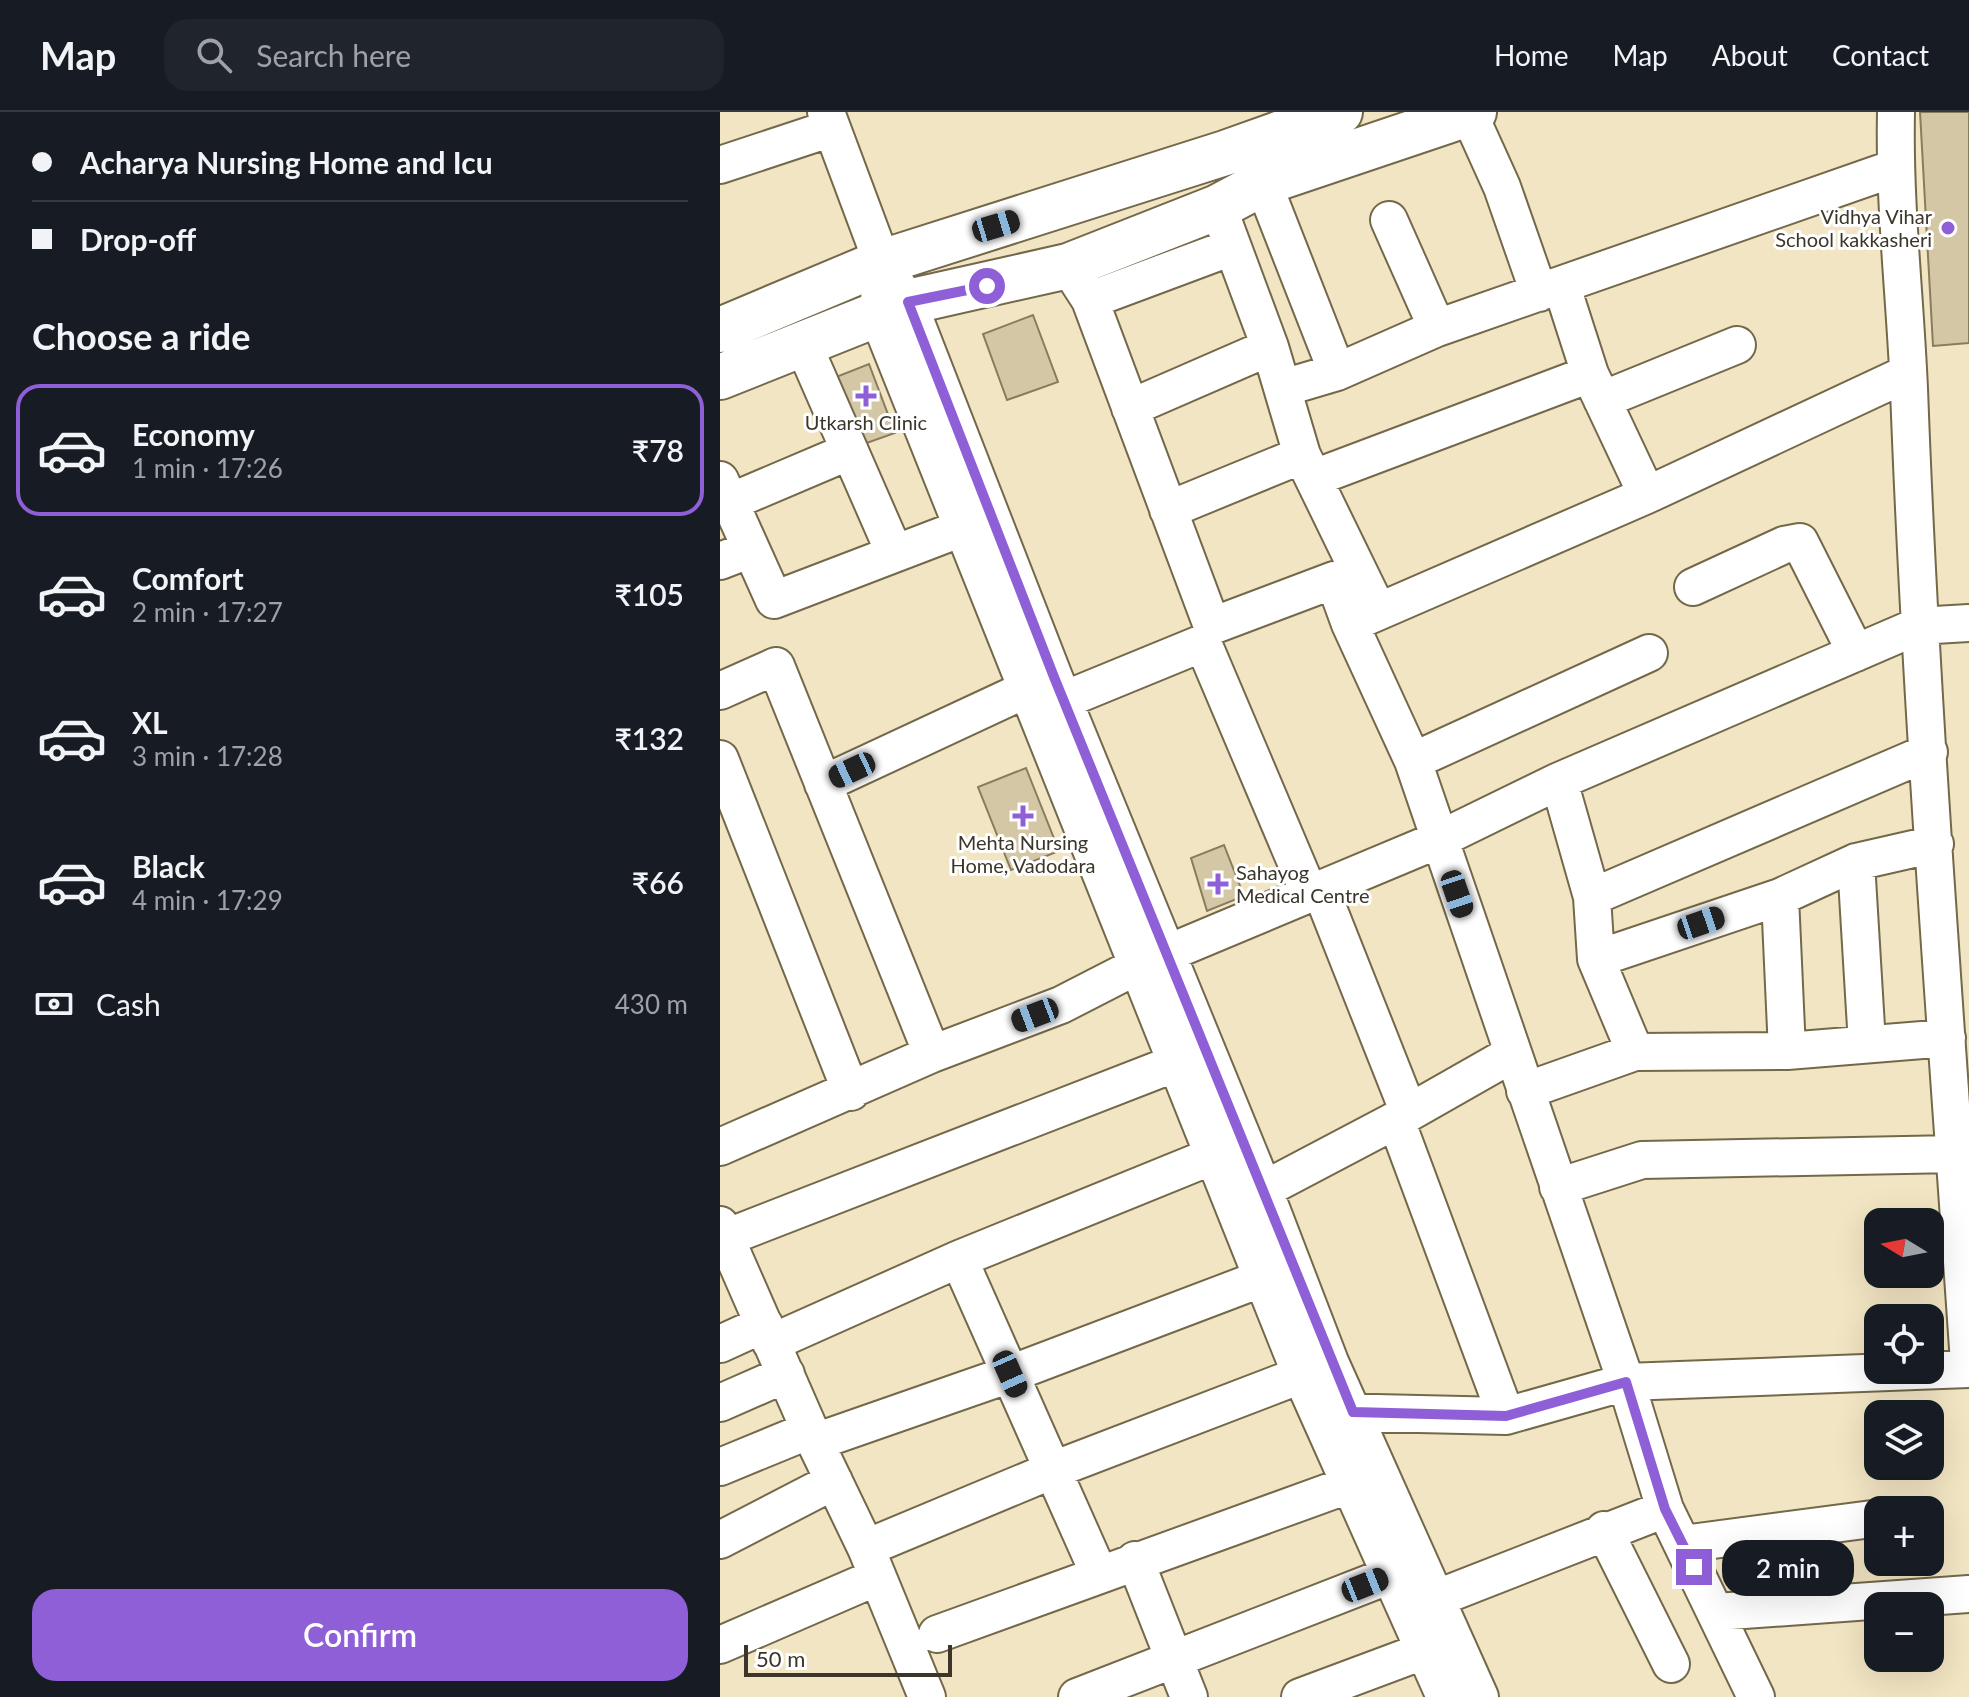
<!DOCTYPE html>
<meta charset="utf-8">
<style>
:root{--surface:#171b24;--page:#20242c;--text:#f1f3f6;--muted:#9ea1a6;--line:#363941;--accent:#8f5fd8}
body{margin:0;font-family:Lato,sans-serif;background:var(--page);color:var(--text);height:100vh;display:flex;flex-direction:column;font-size:30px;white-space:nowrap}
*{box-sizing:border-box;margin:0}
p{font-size:26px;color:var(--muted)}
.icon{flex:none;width:44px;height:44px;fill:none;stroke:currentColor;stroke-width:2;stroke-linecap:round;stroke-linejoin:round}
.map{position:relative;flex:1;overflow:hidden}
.drawer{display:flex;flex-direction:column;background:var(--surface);width:720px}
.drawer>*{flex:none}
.banner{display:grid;align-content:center;height:176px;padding:0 32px;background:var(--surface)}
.needle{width:52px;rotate:280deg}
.fabs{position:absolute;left:1144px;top:1096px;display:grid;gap:16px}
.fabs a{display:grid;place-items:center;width:80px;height:80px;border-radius:16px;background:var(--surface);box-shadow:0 8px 32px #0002;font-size:40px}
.scale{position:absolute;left:24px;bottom:20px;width:208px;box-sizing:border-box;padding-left:8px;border:4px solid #3b3629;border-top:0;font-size:22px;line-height:28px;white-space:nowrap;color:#3b3629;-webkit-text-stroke:6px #fff;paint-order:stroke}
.end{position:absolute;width:36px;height:36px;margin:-18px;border:10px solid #8f5fd8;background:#fff;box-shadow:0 0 0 4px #fff}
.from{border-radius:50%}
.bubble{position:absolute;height:56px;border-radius:24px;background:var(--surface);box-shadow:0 8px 32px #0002;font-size:26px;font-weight:600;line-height:56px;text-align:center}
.car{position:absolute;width:24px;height:48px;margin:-24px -12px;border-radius:10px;box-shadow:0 0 6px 2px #0007;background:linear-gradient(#222 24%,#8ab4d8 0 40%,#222 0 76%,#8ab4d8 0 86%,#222 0)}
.banner b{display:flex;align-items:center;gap:28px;height:76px;font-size:30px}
.banner b+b{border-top:2px solid var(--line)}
.banner i{width:20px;height:20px;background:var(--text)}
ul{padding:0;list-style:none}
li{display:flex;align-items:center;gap:24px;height:132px;margin:0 16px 12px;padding:0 16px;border:4px solid transparent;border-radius:24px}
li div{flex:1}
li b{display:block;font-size:30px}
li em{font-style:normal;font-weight:600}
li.current{border-color:var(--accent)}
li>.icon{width:72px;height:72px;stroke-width:1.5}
h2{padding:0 32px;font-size:36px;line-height:96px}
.pay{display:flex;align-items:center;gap:20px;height:88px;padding:0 32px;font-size:30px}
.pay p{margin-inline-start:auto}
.button{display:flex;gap:16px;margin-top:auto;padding:16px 32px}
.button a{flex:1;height:92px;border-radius:24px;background:var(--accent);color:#fff;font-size:32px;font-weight:600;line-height:92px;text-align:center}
header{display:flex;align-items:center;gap:48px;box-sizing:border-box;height:112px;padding:0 40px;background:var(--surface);border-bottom:2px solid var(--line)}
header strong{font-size:38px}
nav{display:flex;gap:44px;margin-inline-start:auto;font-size:28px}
.search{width:560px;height:72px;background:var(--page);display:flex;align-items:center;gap:20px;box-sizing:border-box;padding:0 28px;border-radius:24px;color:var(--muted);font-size:30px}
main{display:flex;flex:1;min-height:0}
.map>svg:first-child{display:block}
.building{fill:#d4c7a6;stroke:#887c5d;stroke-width:2}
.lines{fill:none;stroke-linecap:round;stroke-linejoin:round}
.minor-casing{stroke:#736849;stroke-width:40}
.major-casing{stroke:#736849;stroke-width:48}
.minor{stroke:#fff;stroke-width:36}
.major{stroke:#fff;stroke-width:44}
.route{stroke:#8f5fd8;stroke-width:10}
.poi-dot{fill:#8f5fd8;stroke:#fff;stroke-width:3}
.labels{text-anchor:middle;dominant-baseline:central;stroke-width:6;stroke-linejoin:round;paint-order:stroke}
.poi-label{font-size:20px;fill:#3b3629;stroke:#fff}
</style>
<header>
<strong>Map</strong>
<div class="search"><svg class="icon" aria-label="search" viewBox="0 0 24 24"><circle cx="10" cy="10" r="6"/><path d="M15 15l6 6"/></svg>Search here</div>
<nav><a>Home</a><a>Map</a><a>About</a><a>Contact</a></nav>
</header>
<main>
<section class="drawer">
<div class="banner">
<b><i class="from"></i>Acharya Nursing Home and Icu</b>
<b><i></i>Drop-off</b>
</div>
<h2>Choose a ride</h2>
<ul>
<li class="current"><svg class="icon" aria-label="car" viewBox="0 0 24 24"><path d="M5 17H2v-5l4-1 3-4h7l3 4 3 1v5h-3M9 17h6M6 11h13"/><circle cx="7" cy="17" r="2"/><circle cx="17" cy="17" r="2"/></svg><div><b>Economy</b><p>1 min · 17:26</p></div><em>₹78</em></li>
<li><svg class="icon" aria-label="car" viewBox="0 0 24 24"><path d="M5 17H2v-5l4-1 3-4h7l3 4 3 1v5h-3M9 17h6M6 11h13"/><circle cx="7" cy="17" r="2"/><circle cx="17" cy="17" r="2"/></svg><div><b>Comfort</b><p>2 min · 17:27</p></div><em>₹105</em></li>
<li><svg class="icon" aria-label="car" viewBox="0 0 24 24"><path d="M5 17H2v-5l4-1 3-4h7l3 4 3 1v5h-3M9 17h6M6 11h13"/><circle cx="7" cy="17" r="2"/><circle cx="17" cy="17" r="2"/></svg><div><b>XL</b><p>3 min · 17:28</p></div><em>₹132</em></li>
<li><svg class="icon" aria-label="car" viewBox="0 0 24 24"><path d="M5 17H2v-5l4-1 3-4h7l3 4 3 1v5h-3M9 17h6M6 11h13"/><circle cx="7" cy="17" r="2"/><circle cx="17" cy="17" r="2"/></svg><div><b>Black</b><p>4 min · 17:29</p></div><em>₹66</em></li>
</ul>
<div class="pay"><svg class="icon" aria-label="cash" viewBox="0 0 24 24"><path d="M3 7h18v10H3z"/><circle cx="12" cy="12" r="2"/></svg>Cash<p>430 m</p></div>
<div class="button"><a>Confirm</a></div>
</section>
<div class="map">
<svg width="1249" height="1585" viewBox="0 0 1249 1585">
<rect width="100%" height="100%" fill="#f2e5c3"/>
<!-- building -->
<path class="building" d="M1200 0H1249V231L1213 234Z
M313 203 338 270 287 288 263 222Z
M149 252 175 321 141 333 116 265Z
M306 656 339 739 291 758 258 675Z
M504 733 524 784 487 799 471 746Z"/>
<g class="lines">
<!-- minor casing -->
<g class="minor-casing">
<path id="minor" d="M106 0 162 150 188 190 334 565 544 1078 610 1250 760 1585
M1176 0C1174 93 1185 184 1189 277 1201 602 1227 926 1249 1251
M749 2 782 75 819 181
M0 53 112 16
M543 71 617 260
M498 95 550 235 582 343 658 499
M669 108 717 216
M348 154 370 188 492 514 614 468 630 512 693 649 906 1270 945 1397 1036 1585
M160 175 158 204 581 1263 725 1585
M842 175 870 262 927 383
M370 188 512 135
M83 232 174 440
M563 276 617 260 717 216 1175 56
M882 288 1017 233
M410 296 550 235
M594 366 870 262
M0 368 54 488 242 416
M10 390 130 339
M448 398 582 343
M0 449 31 437
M973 475 1064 433 1080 430 1136 541
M630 512 927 383 1188 261
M0 579 56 554 212 942
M322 597 483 531 589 781
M0 647 131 980
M693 649 929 541
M839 669 872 785 876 847 915 940
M103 672 305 578
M1136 750 1147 932
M600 776 689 1001
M872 785 1209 640
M1060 785 1067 939
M876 847 1060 785 1136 750 1215 732
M805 979 915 940 1067 939 1227 926
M676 1008 786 1304
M0 1035 212 942 341 893 417 854 718 728 839 669 1198 514 1249 511
M838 1075 922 1048 1235 1042
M524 1088 676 1008 792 942
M0 1113 95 1330 146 1436 207 1585
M5 1126 456 951
M239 1147 379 1462
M51 1231 239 1147 495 1043
M0 1232 44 1212
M0 1291 66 1262
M612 1300 786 1304 906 1270 1249 1257
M95 1330 290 1262 543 1166
M0 1355 90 1318
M884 1418 951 1552
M0 1428 114 1369
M963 1432 1152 1407
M146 1436 333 1358 581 1263
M415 1448 469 1585
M697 1494 945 1397
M996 1500 1249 1482
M217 1522 631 1372
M0 1533 157 1465
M357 1585 673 1462
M580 1585 706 1538"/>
</g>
<!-- major casing -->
<g class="major-casing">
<path id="major" d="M0 218 162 150 505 41 620 0
M0 265 188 190 348 154 498 95 543 71 754 0"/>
</g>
<!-- minor -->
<use href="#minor" class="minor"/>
<!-- major -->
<use href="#major" class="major"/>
</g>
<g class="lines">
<!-- route -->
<path class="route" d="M267 174 188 190 334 565 633 1300 786 1304 906 1270 945 1397 974 1455"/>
</g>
<!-- markers -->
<g class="poi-dot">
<circle cx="1228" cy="116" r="8"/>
<path d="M142 272h8v8h8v8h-8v8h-8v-8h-8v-8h8z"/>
<path d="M299 692h8v8h8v8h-8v8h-8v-8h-8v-8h8z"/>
<path d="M494 760h8v8h8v8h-8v8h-8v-8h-8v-8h8z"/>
</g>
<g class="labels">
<!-- poi labels -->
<g class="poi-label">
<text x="1212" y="104" text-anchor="end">Vidhya Vihar<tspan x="1212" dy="23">School kakkasheri</tspan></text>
<text x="146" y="310">Utkarsh Clinic</text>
<text x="303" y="730">Mehta Nursing<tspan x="303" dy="23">Home, Vadodara</tspan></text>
<text x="516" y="760" text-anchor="start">Sahayog<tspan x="516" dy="23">Medical Centre</tspan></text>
</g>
</g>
</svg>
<div class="fabs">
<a><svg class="needle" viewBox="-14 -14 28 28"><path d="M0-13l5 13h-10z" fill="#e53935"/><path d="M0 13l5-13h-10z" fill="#9ea1a6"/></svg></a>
<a><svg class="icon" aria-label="locate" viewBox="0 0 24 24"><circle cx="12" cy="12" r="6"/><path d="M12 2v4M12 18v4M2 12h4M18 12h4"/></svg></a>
<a><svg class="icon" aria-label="layers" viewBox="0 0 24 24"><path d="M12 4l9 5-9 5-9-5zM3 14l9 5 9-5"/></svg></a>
<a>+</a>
<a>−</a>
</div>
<div class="scale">50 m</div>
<i class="end from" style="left:267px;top:174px"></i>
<i class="end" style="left:974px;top:1455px"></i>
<div class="bubble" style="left:1002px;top:1428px;width:132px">2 min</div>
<i class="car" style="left:276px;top:114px;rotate:73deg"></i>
<i class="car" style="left:132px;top:658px;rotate:245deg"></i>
<i class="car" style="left:737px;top:782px;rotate:161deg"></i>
<i class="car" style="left:981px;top:811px;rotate:71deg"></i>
<i class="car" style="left:315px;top:903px;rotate:249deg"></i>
<i class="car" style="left:290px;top:1262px;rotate:156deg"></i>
<i class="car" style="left:645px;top:1473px;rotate:68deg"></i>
</div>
</main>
